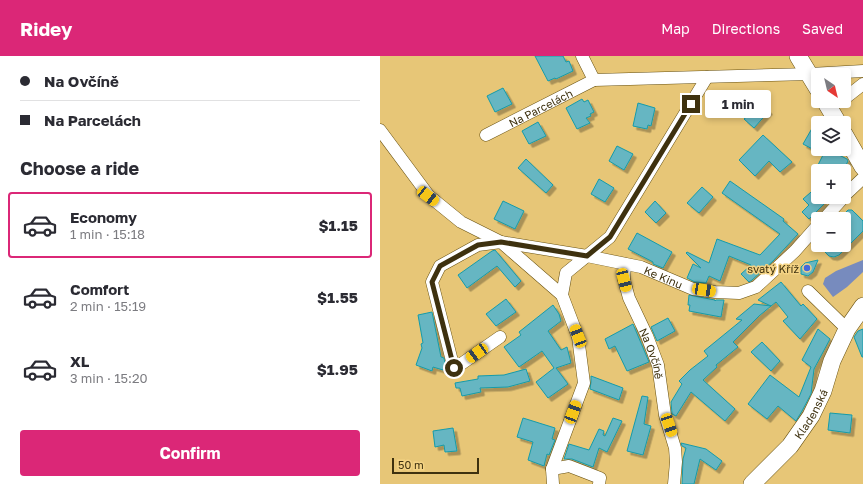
<!DOCTYPE html>
<meta charset="utf-8">
<style>
:root{--surface:#fff;--page:#f2f2f3;--text:#2b2b33;--muted:#7c7c81;--line:#e1e1e2;--accent:#db2777}
body{margin:0;font-family:"Golos Text",sans-serif;background:var(--page);color:var(--text);height:100vh;display:flex;flex-direction:column;font-size:15px;white-space:nowrap}
*{box-sizing:border-box;margin:0}
p{font-size:13px;color:var(--muted)}
.icon{flex:none;width:22px;height:22px;fill:none;stroke:currentColor;stroke-width:2;stroke-linecap:round;stroke-linejoin:round}
.map{position:relative;flex:1;overflow:hidden}
.details{display:flex;flex-direction:column;background:var(--surface);width:380px}
.details>*{flex:none}
.hud{display:grid;align-content:center;height:88px;padding:0 20px;background:var(--surface)}
.needle{width:26px;rotate:145deg}
.fabs{position:absolute;left:431px;top:12px;display:grid;gap:8px}
.fabs a{display:grid;place-items:center;width:40px;height:40px;border-radius:4px;background:var(--surface);box-shadow:0 2px 6px #0003;font-size:20px}
.scale{position:absolute;left:12px;bottom:10px;width:87px;box-sizing:border-box;padding-left:4px;border:2px solid #3e310f;border-top:0;font-size:11px;line-height:14px;white-space:nowrap;color:#3e310f;-webkit-text-stroke:3px #f4d384;paint-order:stroke}
.end{position:absolute;width:18px;height:18px;margin:-9px;border:5px solid #3e310f;background:#fff;box-shadow:0 0 0 2px #fff}
.from{border-radius:50%}
.bubble{position:absolute;height:28px;border-radius:4px;background:var(--surface);box-shadow:0 2px 6px #0003;font-size:13px;font-weight:700;line-height:28px;text-align:center}
.car{position:absolute;width:12px;height:24px;margin:-12px -6px;border-radius:5px;box-shadow:0 0 3px 1px #0007;background:linear-gradient(#f5c518 24%,#345 0 40%,#f5c518 0 76%,#345 0 86%,#f5c518 0)}
.hud b{display:flex;align-items:center;gap:14px;height:38px;font-size:15px}
.hud b+b{border-top:1px solid var(--line)}
.hud i{width:10px;height:10px;background:var(--text)}
ul{padding:0;list-style:none}
li{display:flex;align-items:center;gap:12px;height:66px;margin:0 8px 6px;padding:0 12px;border:2px solid transparent;border-radius:4px}
li div{flex:1}
li b{display:block;font-size:15px}
li em{font-style:normal;font-weight:700}
li.active{border-color:var(--accent)}
li>.icon{width:36px;height:36px;stroke-width:1.5}
h2{padding:0 20px;font-size:18px;line-height:48px}
.primary-button{display:flex;gap:8px;margin-top:auto;padding:8px 20px}
.primary-button a{flex:1;height:46px;border-radius:4px;background:var(--accent);color:#fff;font-size:16px;font-weight:700;line-height:46px;text-align:center}
header{display:flex;align-items:center;gap:24px;box-sizing:border-box;height:56px;padding:0 20px;background:var(--accent);color:#fff}
header strong{font-size:19px}
nav{display:flex;gap:22px;margin-inline-start:auto;font-size:14px}
main{display:flex;flex:1;min-height:0}
.map>svg:first-child{display:block}
.water{fill:#778bbe}
.building{fill:#66b6c2;stroke:#149baa;filter:url(#shadow)}
.lines{fill:none;stroke-linecap:round;stroke-linejoin:round}
.street-casing{stroke:#685110;stroke-width:13}
.secondary-casing{stroke:#685110;stroke-width:18}
.street{stroke:#fff;stroke-width:12}
.secondary{stroke:#fff;stroke-width:17}
.route{stroke:#3e310f;stroke-width:5}
.poi-dot{fill:#4568da;stroke:#f4d384;stroke-width:1.5}
.labels{text-anchor:middle;dominant-baseline:central;stroke-width:3;stroke-linejoin:round;paint-order:stroke}
.street-label{font-size:11px;fill:#3e310f;stroke:#f4d384}
.poi-label{font-size:11px;fill:#3e310f;stroke:#f4d384;text-anchor:end}
</style>
<header>
<strong>Ridey</strong>
<nav><a>Map</a><a>Directions</a><a>Saved</a></nav>
</header>
<main>
<section class="details">
<div class="hud">
<b><i class="from"></i>Na Ovčíně</b>
<b><i></i>Na Parcelách</b>
</div>
<h2>Choose a ride</h2>
<ul>
<li class="active"><svg class="icon" aria-label="car" viewBox="0 0 24 24"><path d="M5 17H2v-5l4-1 3-4h7l3 4 3 1v5h-3M9 17h6M6 11h13"/><circle cx="7" cy="17" r="2"/><circle cx="17" cy="17" r="2"/></svg><div><b>Economy</b><p>1 min · 15:18</p></div><em>$1.15</em></li>
<li><svg class="icon" aria-label="car" viewBox="0 0 24 24"><path d="M5 17H2v-5l4-1 3-4h7l3 4 3 1v5h-3M9 17h6M6 11h13"/><circle cx="7" cy="17" r="2"/><circle cx="17" cy="17" r="2"/></svg><div><b>Comfort</b><p>2 min · 15:19</p></div><em>$1.55</em></li>
<li><svg class="icon" aria-label="car" viewBox="0 0 24 24"><path d="M5 17H2v-5l4-1 3-4h7l3 4 3 1v5h-3M9 17h6M6 11h13"/><circle cx="7" cy="17" r="2"/><circle cx="17" cy="17" r="2"/></svg><div><b>XL</b><p>3 min · 15:20</p></div><em>$1.95</em></li>
</ul>
<div class="primary-button"><a>Confirm</a></div>
</section>
<div class="map">
<svg width="483" height="428" viewBox="0 0 483 428">
<defs>
<filter id="shadow"><feDropShadow dx="3.5" dy="3.5" stdDeviation="0" flood-color="#0004"/></filter>
</defs>
<rect width="100%" height="100%" fill="#e7c677"/>
<!-- water -->
<path class="water" d="M483 204V216L467 231 453 241 443 228 445 222 456 215Z"/>
<!-- building -->
<path class="building" d="M155 0H183L186 6 189 5 193 15 176 23 175 22 168 25Z
M123 32 132 48 115 56 107 40Z
M366 35 389 55 374 72 364 63 369 59 355 46Z
M202 43 204 46 208 44 214 56 210 58 211 60 206 62 210 67 197 73 186 52Z
M258 47 275 52 271 70 268 69 267 73 253 70Z
M438 62V96L423 88Z
M158 66 166 80 149 88 142 75Z
M383 79 412 106 400 116 389 105 375 120 359 104Z
M237 90 253 98 244 114 229 105Z
M446 93H458L455 97 467 103 468 105 463 115H448L438 109Z
M146 103 173 129 166 137 138 112Z
M219 123 234 132 225 146 211 138Z
M350 125 404 163 403 165 418 178 393 205 372 224 369 226 361 218 371 209 349 200 340 225 329 220 326 227 315 226 307 222 313 208 321 212 306 197 307 196 329 207 337 183 380 199 400 178 342 137Z
M438 130V141H440L445 147 429 163 422 156 429 149 423 143Z
M322 131 333 141 319 157 307 147Z
M123 145 144 155 135 173 114 163Z
M275 145 286 157 276 167 265 156Z
M468 154H472L483 165V175L459 199 454 201 449 200 443 194 447 189H464V158Z
M257 177 292 196 283 212 273 208V206L248 193Z
M115 194 141 225 135 231 117 210 87 232 78 219 112 195Z
M438 204 433 216 428 220 421 218V211L425 207Z
M401 226 421 250 423 248 437 263 420 283 403 265 408 261 396 246 391 250 378 244Z
M309 239 335 244V245L336 244H344L341 261 309 255 310 249H308Z
M126 243 136 256 116 270 106 258Z
M374 248 391 250 379 260 353 286 358 291 336 309 337 311 323 324 355 353 345 365 311 336 296 360 292 358 291 346 302 328 299 325 310 314 328 300 324 295 362 264 356 263Z
M173 249 179 258 181 265 168 275 181 294 187 291 191 307 176 312 188 328 168 342 156 326 174 312 162 295 139 311 124 291 141 279 139 276Z
M52 256 61 301 64 302 65 308 63 314 53 311 52 315 36 309 42 292 41 288 43 287 38 259Z
M288 262 295 275 277 285 271 271Z
M253 268 269 306 247 315 235 290 229 293 225 283Z
M438 273 450 283 434 313 431 338 422 355 416 365 398 350 387 363 368 348 390 319 419 341 431 311 422 304Z
M483 273V301H482L474 281 478 275Z
M382 286 400 305 391 315 371 296Z
M146 313 150 325 128 331 100 332 101 336 82 340 80 332H76L75 327 98 323V320L124 319Z
M211 320 243 332 239 344 210 333 211 326Z
M262 340 268 341 264 368 271 370 263 399 247 395Z
M450 357 472 359 470 377 448 374Z
M143 362 175 372 172 383 175 384 169 399 167 398 164 410 148 404 153 386 137 381Z
M233 362 242 365 227 396 219 392 213 411 192 403H184L189 388 209 394 219 373 224 375 223 379 225 380Z
M73 372 77 395 65 396 64 389 55 391 53 375Z
M301 387 326 393 342 405 336 414 320 403 314 428H302L303 403 306 392 302 390Z"/>
<g class="lines">
<!-- street casing -->
<g class="street-casing">
<g id="street">
<path d="M202 0 214 24 430 18 483 15"/>
<path d="M464 43 483 28"/>
<path id="s1" d="M0 74 49 140 81 166 121 186 207 200 261 211 313 233 335 236 359 237 376 231 415 195 438 169"/>
<path id="s2" d="M106 79 214 24"/>
<path d="M464 140 483 122"/>
<path d="M444 163 464 141"/>
<path id="s3" d="M245 208 244 224 249 242 267 280 278 309 285 359 295 392 296 406 294 428"/>
<path d="M428 235 467 273"/>
<path d="M120 281 74 313 52 226 60 210 98 189 121 186 182 239"/>
<path d="M172 413 189 410 220 422 219 428"/>
<path d="M173 428 172 413 204 327 198 281 182 239 186 217 230 181 327 21"/>
</g>
</g>
<!-- secondary casing -->
<g class="secondary-casing">
<g id="secondary">
<path d="M418 0 438 33"/>
<path d="M445 45 458 67"/>
<path d="M464 78 483 111"/>
<path id="s4" d="M372 428 410 390 431 360 443 335 452 305 467 273 483 250"/>
</g>
</g>
<!-- street -->
<use href="#street" class="street"/>
<!-- secondary -->
<use href="#secondary" class="secondary"/>
</g>
<g class="lines">
<!-- route -->
<path class="route" d="M74 312 52 226 60 210 98 189 121 186 207 200 230 181 311 48"/>
</g>
<!-- markers -->
<circle class="poi-dot" cx="427" cy="212" r="4"/>
<g class="labels">
<!-- street labels -->
<g class="street-label">
<text stroke="none"><textPath href="#s2" startOffset="61">Na Parcelách</textPath></text>
<text stroke="none"><textPath href="#s1" startOffset="335">Ke Kinu</textPath></text>
<text stroke="none"><textPath href="#s3" startOffset="95">Na Ovčíně</textPath></text>
<text stroke="none"><textPath href="#s4" startOffset="92">Kladenská</textPath></text>
</g>
<!-- poi labels -->
<g class="poi-label">
<text x="419" y="212">svatý Kříž</text>
</g>
</g>
</svg>
<div class="fabs">
<a><svg class="needle" viewBox="-14 -14 28 28"><path d="M0-13l5 13h-10z" fill="#e53935"/><path d="M0 13l5-13h-10z" fill="#7c7c81"/></svg></a>
<a><svg class="icon" aria-label="layers" viewBox="0 0 24 24"><path d="M12 4l9 5-9 5-9-5zM3 14l9 5 9-5"/></svg></a>
<a>+</a>
<a>−</a>
</div>
<div class="scale">50 m</div>
<i class="end from" style="left:74px;top:312px"></i>
<i class="end" style="left:311px;top:48px"></i>
<div class="bubble" style="left:325px;top:34px;width:66px">1 min</div>
<i class="car" style="left:48px;top:140px;rotate:128deg"></i>
<i class="car" style="left:244px;top:224px;rotate:166deg"></i>
<i class="car" style="left:324px;top:234px;rotate:99deg"></i>
<i class="car" style="left:198px;top:280px;rotate:339deg"></i>
<i class="car" style="left:97px;top:297px;rotate:235deg"></i>
<i class="car" style="left:193px;top:356px;rotate:20deg"></i>
<i class="car" style="left:289px;top:369px;rotate:161deg"></i>
</div>
</main>
